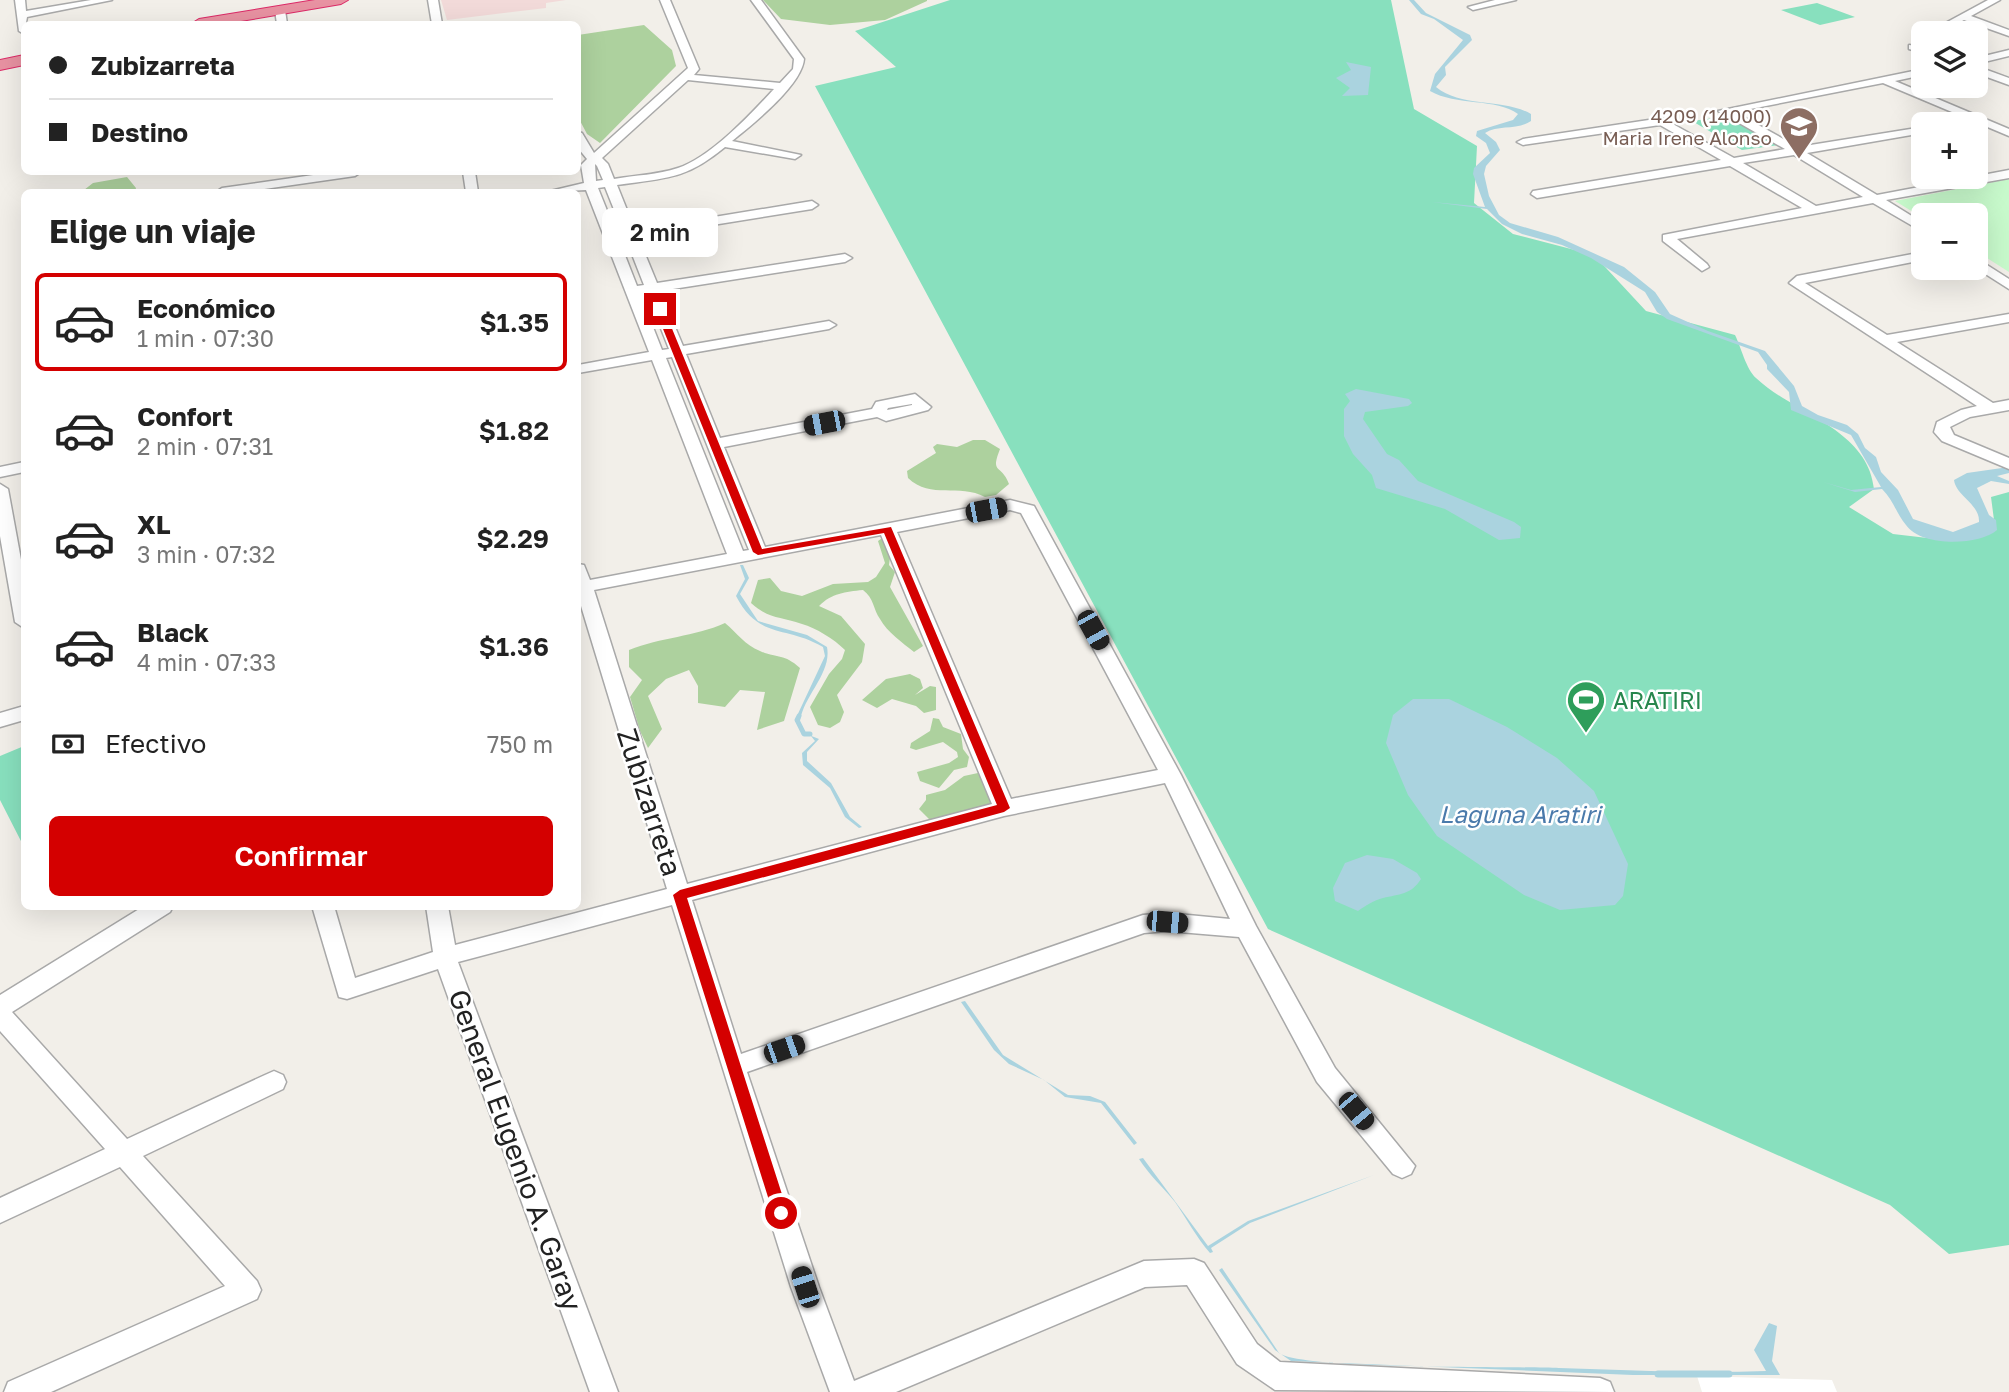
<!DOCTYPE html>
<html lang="es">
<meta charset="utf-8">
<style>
:root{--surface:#fff;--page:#f6f6f6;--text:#222;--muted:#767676;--line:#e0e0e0;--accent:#d40000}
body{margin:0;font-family:"Golos Text",sans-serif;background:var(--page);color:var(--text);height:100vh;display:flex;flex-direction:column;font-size:26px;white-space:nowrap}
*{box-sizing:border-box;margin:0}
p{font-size:23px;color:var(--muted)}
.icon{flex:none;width:38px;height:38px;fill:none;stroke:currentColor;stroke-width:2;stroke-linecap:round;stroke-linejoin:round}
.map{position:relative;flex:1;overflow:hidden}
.details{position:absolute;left:21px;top:189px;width:560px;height:721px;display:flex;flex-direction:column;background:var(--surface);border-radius:10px;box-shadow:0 7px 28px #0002}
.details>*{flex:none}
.top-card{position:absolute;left:21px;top:21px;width:560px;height:154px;border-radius:10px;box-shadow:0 7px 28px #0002;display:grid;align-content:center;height:154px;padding:0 28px;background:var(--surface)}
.tools{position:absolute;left:1911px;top:21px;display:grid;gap:14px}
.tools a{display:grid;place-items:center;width:77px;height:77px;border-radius:10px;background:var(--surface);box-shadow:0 7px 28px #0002;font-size:35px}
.end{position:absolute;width:32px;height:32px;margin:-16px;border:9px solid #d40000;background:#fff;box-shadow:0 0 0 4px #fff}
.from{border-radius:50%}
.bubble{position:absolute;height:49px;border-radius:10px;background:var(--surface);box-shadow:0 7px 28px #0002;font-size:23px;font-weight:600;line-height:49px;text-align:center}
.car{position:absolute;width:21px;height:42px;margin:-21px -10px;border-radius:9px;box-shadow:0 0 5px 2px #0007;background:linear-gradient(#222 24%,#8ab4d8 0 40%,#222 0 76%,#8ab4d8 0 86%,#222 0)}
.top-card b{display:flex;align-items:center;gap:24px;height:66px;font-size:26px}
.top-card b+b{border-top:2px solid var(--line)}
.top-card i{width:18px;height:18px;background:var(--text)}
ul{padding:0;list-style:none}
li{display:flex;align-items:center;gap:21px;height:98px;margin:0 14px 10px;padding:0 14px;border:4px solid transparent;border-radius:10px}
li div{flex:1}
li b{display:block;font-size:26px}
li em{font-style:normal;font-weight:600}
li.on{border-color:var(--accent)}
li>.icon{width:63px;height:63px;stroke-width:1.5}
h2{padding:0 28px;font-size:32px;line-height:84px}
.pay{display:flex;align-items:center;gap:18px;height:77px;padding:0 28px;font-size:26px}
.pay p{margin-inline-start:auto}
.primary-button{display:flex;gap:14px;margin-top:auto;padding:14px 28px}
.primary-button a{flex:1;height:80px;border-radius:10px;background:var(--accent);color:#fff;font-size:28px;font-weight:600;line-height:80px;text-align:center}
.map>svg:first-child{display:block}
.commercial{fill:#f2dad9}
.forest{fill:#add19e}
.park{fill:#c8facc}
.pitch{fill:#88e0be}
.water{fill:#aad3df}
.pier{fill:#fff}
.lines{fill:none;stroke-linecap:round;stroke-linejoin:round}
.stream-far1{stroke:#aad3df;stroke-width:5}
.stream{stroke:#aad3df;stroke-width:7}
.minor-casing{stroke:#a9a9a9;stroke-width:3}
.highway-casing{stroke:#dc2a67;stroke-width:2}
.minor{fill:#fff;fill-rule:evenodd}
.highway{fill:#e892a2;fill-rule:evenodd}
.route{fill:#d40000}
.labels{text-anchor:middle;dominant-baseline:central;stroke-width:5;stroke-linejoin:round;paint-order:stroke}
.far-education-label{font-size:19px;fill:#785e54;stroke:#fff;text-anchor:end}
.leisure-label{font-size:23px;fill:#27864d;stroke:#fff;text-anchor:start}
.water-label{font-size:24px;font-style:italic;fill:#4a7aab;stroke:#fff}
.near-street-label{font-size:28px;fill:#222;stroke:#fff}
</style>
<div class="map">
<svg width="2009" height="1392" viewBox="0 0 2009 1392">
<rect width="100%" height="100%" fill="#f2efe9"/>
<!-- commercial -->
<path class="commercial" d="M441 0H566L546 3V8L447 20Z"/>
<!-- forest -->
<path class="forest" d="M763 0H927V1L885 20 830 25 781 19Z
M644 25 672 50 676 66 600 143 587 134 578 117V35Z
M127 177 136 188 135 192 84 190 93 183Z
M973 440H985L1000 449C990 475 1001 463 1009 484L996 495 985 497C959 483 931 500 908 478L907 471 936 453 933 447 937 444 957 447Z
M885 536 891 550 889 565 895 572 890 587 923 646 914 652C903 643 887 632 880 619 873 609 874 598 863 590 845 592 832 593 819 606L841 616 865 644 862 662 837 695 844 712 840 722 830 728 818 725 810 707 829 674 842 659 845 650C834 639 816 628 802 624 780 616 770 620 751 603L758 580 770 578 781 591 802 596 833 584 868 582 876 577 885 563 878 541Z
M725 623C737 633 745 645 760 651 778 659 783 653 800 668L784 721 757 730 765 692 740 690 725 707 698 703V686L689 670 666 679 648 696 662 729 648 748 640 731 630 697 642 680 629 667V650C661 637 694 637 725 623Z
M910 674 920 679 923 688 915 695 930 686 936 687V710L924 713 916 706 892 699 877 708 862 700 886 679Z
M933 718 939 719 943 727 961 734 963 749 969 757 967 767 954 770 939 788 920 781 917 772 949 763 958 757 957 752 943 742 916 750 910 748 911 743 930 731Z
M978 773 993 801 990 806C969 811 953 818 931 821L919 809 926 800V795L945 790 964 776Z"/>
<!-- park -->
<path class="park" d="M2009 179V272L1976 251V215H1923V218L1895 201Z"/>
<!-- pitch -->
<path class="pitch" d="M950 0H1391L1414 109 1477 146 1474 203 1513 234 1594 255 1646 311 1735 335C1741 347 1746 369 1756 378 1794 414 1868 429 1874 489L1849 507 1893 534 1936 539 1994 520 1991 497 2009 492V1245L1949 1254 1890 1205 1268 929 815 86 896 67 855 31Z
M1817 3 1855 17 1820 25 1781 10Z
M1729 116 1779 145 1742 150 1692 121Z
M24 746V847L0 800V756Z"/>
<!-- water -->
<path class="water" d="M1409 0H1414L1426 13 1470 35 1472 40 1445 67 1446 75 1436 87C1462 108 1503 98 1531 114V121C1516 131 1499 124 1485 133L1496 142 1500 150 1486 166 1484 174 1489 196 1499 215 1510 223 1558 237 1624 267 1655 292 1670 314 1708 331 1765 351 1794 386 1802 406 1818 415 1847 425 1858 434 1865 448 1876 457 1881 472 1898 490 1913 519 1953 532 1979 522C1980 504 1956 496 1954 480L1967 473 2009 467V473L1997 476 2009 481V484L1991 481 1977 488 1989 515 1996 520 1997 530C1979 546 1921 547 1906 525 1896 513 1894 501 1882 489L1855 492 1823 482 1851 490 1881 487 1851 435 1791 410 1789 392 1767 369V365L1758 352 1667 319 1657 312 1645 292 1591 258 1562 245 1522 234 1502 224 1487 209 1432 202 1485 207 1473 174 1474 168 1490 153 1486 143 1476 136 1477 131 1513 120 1518 114C1496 98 1456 106 1430 91L1435 74 1463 40 1434 19 1421 14Z
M1346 62 1371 67 1368 95 1342 96 1350 88 1336 78 1351 70Z
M1356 389 1409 399 1412 403 1408 406 1365 412 1363 419 1387 454 1399 460 1418 481 1514 522 1521 527 1520 538 1499 540 1445 509 1376 488 1372 475 1353 454 1344 436V409L1350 401 1345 394Z
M740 565H743L749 578 740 594 758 621 807 635 827 647C832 673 804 695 800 721L795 722 796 718 825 656 823 647C786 625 759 640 736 596L745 579Z
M1413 699H1449L1507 727 1557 758 1594 791 1628 864 1623 896 1615 905 1560 910 1524 895 1437 836 1408 795 1386 743 1393 715Z
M804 733 819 739 807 752V761L831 783 850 817 862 827 859 828 845 817 830 788 803 765 802 753 815 741 811 736 801 734Z
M1367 855 1393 859 1417 873 1421 879C1411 895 1399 894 1383 898 1374 900 1365 906 1358 911L1335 901 1333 888 1345 863Z
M965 1001 1003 1055 1068 1095 1090 1096 1105 1102 1137 1143 1134 1145 1101 1103 1065 1097 1044 1080 1009 1064 994 1050 961 1002Z
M1143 1158 1208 1246 1248 1221 1374 1175 1250 1223 1211 1248 1213 1252 1210 1253C1196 1237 1187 1219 1175 1202 1163 1187 1149 1175 1139 1159Z
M1222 1268 1279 1353C1302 1370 1515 1366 1559 1368 1628 1370 1696 1374 1766 1371L1754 1350 1769 1323 1777 1326 1772 1361 1780 1375H1633L1291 1361 1275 1350 1219 1270Z"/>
<!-- pier -->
<path class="pier" d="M1697 1376 1832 1380 1837 1392H1702Z"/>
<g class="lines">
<!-- stream-far1 -->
<path class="stream-far1" d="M799 716 797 720 804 734H810"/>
<!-- stream -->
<path class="stream" d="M1658 1374H1729"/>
<!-- minor casing -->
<g class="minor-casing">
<path id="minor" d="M15 0H25L26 11 91 0H112L27 17 24 34 19 31Z
M428 0H438L442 24H432Z
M660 0H670L699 69 694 75 780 83 793 69 794 59 751 0H761L804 59C802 85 753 124 732 141L801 155 795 159 725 147C685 180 666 178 617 185L635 230 812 201 818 205 812 209 638 237 657 283 845 254 852 258 845 262 660 291 683 346 829 321 836 325 829 329 686 354 720 438 872 409 876 402 915 394 931 407 928 410 886 421 877 417 724 447 765 547 1010 500 1034 506 1181 775 1256 926 1335 1068 1415 1166 1411 1174 1402 1178 1393 1174 1317 1082 1239 937 1167 931 1144 933 747 1072 819 1287 854 1381 1144 1261 1194 1259 1204 1263 1257 1344 1280 1362 1600 1378 1610 1382 1614 1392 1275 1390 1237 1364 1187 1285 1145 1287 896 1392H830L791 1287 672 905 458 962 618 1392H590L438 969 347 999 339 997 312 906H334L355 978 433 952 426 906H448L455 945 667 889 578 596V564L584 565 590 580 727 554 652 360 578 373V365L649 352 586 190 546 192 584 183 581 165 587 159 578 148V132L582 133 594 153 688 68ZM688 80 774 89C751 114 711 157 678 168 658 175 635 175 614 179L608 164 602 158ZM595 164 597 166 603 180 596 181ZM605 187 623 232 616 233 598 188ZM626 239 644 285 637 286 619 240ZM647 293 669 349 662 350 640 294ZM672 357 749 550 743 551 666 358ZM912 404V405L887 410 888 408ZM1010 510 1021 513 1158 770 1011 799 897 532ZM881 535 992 804 687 884 594 590ZM1165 783 1230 919 1167 913 1143 915 741 1054 692 900 1004 816Z
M1495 0H1516L1473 10 1468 7Z
M1988 0H2000L1971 16 2009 30V36L1964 20 1939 33H1927Z
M280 7 285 10 287 24H277L275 10Z
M1909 45 1923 47V53L1909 49Z
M2009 50V56L1976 64V58Z
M1976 66 2009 78V85L1976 73Z
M1923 69V75L1895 81 2009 129V136L1883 83 1735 112 1798 147 1923 127V133L1807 153 1877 195 2009 170V178L1886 200 1923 223V232L1873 203 1677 239 1707 264 1709 267 1702 271 1663 241V235L1802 208 1730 166 1537 198 1531 194 1533 191 1721 160 1660 125 1523 145 1517 142 1523 139 1662 118 1734 158 1785 149 1718 111ZM1794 155 1863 197 1816 206 1743 163Z
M334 172H361L355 176 243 192H216L222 188Z
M463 172H475L478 192H466Z
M1923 252V260L1805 283 1887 335 2009 314V322L1897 342 1993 403 2009 400V410L1970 417 1950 427 1954 435 2009 458V469L1942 441 1934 432 1937 422 1961 410 1977 406 1789 283 1797 276Z
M1976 258 2009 279V289L1976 268Z
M24 462V472L0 477V467Z
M0 484 8 489 24 576V628L15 622 0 536Z
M24 706V720L0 727V713Z
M144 906H173L170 912 12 1012 127 1139 265 1075 274 1071 283 1075 286 1082 283 1089 143 1156 257 1281 261 1290 257 1299 51 1392H4L8 1382 225 1286 120 1167 0 1223V1198L105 1149 0 1031V995Z"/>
</g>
<!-- highway casing -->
<g class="highway-casing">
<path id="highway" d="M315 0H348L341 4 223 24H191L199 19Z
M24 55V65L0 70V60Z"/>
</g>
<!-- minor -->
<use href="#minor" class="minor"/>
<!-- highway -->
<use href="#highway" class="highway"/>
</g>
<!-- route -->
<path class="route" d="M660 307 664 309 762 549 891 527 1010 808 1004 812 687 898 788 1213 781 1221 773 1213 673 895 680 890 997 805 884 533 758 555 753 552 655 309Z"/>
<!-- icons -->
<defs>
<g id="school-pin" transform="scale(2.0125)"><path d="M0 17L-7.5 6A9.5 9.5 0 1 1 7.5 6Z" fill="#8d6e63" stroke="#fff"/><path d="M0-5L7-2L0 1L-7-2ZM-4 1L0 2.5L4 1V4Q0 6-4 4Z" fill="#fff"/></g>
<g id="stadium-pin" transform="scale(2.0125)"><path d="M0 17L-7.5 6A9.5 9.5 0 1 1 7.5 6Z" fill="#2e9e5b" stroke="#fff"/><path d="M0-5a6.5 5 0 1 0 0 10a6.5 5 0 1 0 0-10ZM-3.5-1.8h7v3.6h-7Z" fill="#fff"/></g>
</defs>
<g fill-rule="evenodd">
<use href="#school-pin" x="1799" y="126"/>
<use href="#stadium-pin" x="1586" y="700"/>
</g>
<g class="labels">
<!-- far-education labels -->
<g class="far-education-label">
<text x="1772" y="115">4209 (14000)<tspan x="1772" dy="22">Maria Irene Alonso</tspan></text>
</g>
<!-- leisure labels -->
<g class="leisure-label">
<text x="1613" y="700">ARATIRI</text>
</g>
<!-- water labels -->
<g class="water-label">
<text x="1520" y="813">Laguna Aratiri</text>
</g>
<!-- near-street labels -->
<g class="near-street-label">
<text transform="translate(650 802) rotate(72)">Zubizarreta</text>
<text transform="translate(516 1150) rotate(70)">General Eugenio A. Garay</text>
</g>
</g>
</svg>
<div class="tools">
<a><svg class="icon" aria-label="layers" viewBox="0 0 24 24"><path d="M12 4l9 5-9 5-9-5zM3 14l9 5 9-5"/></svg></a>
<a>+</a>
<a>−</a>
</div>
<i class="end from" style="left:781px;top:1213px"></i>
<i class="end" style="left:660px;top:309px"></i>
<div class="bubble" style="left:602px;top:208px;width:116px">2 min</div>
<i class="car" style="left:824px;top:423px;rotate:259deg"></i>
<i class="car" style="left:986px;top:510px;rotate:79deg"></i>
<i class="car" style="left:1093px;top:630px;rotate:151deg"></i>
<i class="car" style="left:1167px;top:922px;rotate:95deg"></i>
<i class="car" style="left:784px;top:1049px;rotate:71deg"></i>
<i class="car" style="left:1356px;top:1111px;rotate:140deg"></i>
<i class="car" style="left:805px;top:1287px;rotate:342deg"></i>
<div class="top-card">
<b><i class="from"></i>Zubizarreta</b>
<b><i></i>Destino</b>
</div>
<section class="details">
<h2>Elige un viaje</h2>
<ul>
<li class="on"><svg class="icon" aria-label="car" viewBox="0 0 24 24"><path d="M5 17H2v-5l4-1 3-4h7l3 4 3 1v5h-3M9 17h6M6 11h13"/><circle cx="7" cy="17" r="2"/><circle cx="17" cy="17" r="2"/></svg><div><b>Económico</b><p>1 min · 07:30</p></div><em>$1.35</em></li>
<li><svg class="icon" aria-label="car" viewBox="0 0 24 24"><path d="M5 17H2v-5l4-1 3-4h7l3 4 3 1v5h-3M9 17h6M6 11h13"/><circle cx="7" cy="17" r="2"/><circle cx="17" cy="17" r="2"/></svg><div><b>Confort</b><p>2 min · 07:31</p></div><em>$1.82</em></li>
<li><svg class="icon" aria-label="car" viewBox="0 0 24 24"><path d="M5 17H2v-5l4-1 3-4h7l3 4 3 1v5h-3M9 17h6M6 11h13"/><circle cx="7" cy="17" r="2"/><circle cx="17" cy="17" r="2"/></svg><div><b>XL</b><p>3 min · 07:32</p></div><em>$2.29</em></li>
<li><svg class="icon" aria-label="car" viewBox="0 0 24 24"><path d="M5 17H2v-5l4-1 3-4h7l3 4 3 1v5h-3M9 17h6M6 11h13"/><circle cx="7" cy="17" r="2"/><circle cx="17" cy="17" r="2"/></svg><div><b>Black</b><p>4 min · 07:33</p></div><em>$1.36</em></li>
</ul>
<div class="pay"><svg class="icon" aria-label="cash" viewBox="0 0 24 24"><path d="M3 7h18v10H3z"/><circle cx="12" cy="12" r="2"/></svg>Efectivo<p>750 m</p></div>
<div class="primary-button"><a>Confirmar</a></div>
</section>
</div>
